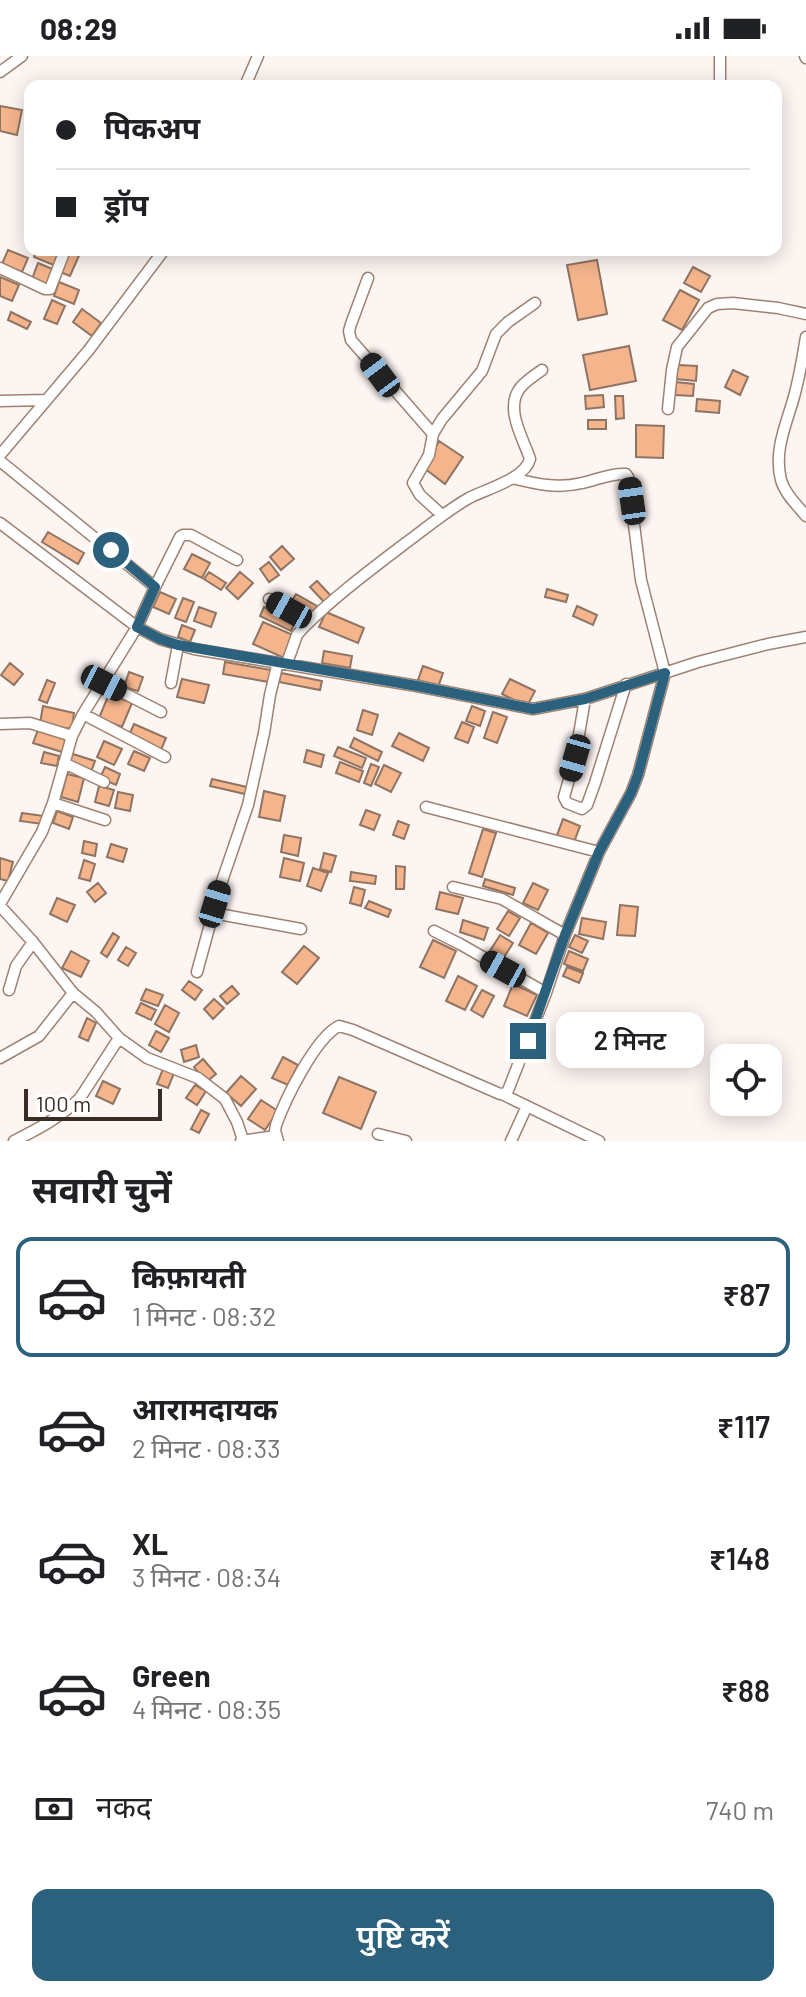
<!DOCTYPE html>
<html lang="hi">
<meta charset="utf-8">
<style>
:root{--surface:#fff;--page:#f2f2f2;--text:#202124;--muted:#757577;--line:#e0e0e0;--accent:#2b617c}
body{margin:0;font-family:Barlow,"Noto Sans Devanagari",sans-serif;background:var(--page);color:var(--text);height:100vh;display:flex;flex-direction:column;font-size:30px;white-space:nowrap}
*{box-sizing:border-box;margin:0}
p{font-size:26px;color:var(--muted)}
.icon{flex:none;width:44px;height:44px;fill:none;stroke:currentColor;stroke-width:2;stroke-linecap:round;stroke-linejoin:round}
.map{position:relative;height:1085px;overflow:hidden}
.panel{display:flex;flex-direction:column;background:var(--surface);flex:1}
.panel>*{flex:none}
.banner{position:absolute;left:24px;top:24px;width:758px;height:176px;border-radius:16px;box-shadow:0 4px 20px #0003;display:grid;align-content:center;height:176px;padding:0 32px;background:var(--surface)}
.controls{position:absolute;left:710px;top:988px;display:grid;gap:16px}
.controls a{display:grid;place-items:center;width:72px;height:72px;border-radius:16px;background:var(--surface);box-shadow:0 4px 20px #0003;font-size:40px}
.scale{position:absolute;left:24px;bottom:20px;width:138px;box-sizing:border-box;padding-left:8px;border:4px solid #392d26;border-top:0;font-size:22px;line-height:28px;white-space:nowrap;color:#392d26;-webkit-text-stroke:6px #fff;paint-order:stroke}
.end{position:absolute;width:36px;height:36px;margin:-18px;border:10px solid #2b617c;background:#fff;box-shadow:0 0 0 4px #fff}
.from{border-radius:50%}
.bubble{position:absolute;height:56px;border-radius:16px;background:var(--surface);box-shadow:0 4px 20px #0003;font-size:26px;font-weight:600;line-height:56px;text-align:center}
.car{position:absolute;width:24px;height:48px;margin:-24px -12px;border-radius:10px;box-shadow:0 0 6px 2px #0007;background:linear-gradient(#222 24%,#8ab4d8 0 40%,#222 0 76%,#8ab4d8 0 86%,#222 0)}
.banner b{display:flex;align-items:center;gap:28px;height:76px;font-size:30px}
.banner b+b{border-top:2px solid var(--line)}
.banner i{width:20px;height:20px;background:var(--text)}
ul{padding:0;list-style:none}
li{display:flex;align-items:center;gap:24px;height:120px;margin:0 16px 12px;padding:0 16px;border:4px solid transparent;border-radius:16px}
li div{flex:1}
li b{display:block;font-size:30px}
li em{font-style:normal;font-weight:600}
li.active{border-color:var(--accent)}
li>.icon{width:72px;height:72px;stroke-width:1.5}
h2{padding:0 32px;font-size:36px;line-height:96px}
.pay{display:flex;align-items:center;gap:20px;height:88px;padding:0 32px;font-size:30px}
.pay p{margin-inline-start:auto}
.cta{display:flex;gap:16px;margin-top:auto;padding:16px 32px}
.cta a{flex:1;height:92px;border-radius:16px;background:var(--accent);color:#fff;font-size:32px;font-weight:600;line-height:92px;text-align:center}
.status{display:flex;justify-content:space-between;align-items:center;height:56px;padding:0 40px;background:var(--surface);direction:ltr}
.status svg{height:22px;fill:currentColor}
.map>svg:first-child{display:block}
.building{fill:#f4b48c;stroke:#8f7463;stroke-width:2}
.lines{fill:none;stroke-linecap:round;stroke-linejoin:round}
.minor-casing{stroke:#9e8271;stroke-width:13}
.minor{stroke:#fff;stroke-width:10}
.route{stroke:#2b617c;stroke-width:10}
</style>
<div class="status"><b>08:29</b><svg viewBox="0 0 49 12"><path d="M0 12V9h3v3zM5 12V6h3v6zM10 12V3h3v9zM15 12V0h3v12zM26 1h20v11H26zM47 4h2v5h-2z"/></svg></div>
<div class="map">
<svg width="806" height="1085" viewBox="0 0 806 1085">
<rect width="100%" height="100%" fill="#fcf5f2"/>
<!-- building -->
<path class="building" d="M0 50 22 54 17 79 0 75Z
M8 194 28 202 22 216 2 208Z
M37 194H59L62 195 56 210 34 201Z
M69 194 81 195 70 220 60 216Z
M597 204 607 258 578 264 567 209Z
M38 207 55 214 49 230 32 223Z
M693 211 710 220 701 236 684 227Z
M0 221 19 229 12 245 0 240Z
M59 226 79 234 74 248 54 240Z
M680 234 699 244 682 274 663 264Z
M52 244 65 250 57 268 44 263Z
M82 253 101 267 92 280 73 266Z
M11 256 31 266 27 273 8 264Z
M629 290 636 325 590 334 583 299Z
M678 309 697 310 696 325 676 323Z
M733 314 748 321 740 339 725 331Z
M676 326 694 328 693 340 675 339Z
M603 339 604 351 586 353 585 340Z
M615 340H623L624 362 616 363Z
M697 343 720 345 719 357 696 355Z
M588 364H606V373H588Z
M636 369 664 370 663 402 636 401Z
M439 385 463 401 445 428 424 412Z
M48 476 84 497 78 508 42 486Z
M282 490 294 503 281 514 270 501Z
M192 498 210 507 202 522 184 513Z
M269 506 279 519 269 526 260 513Z
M209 516 226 527 221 534 204 523Z
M240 516 253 527 238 543 226 532Z
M317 525 332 541 325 547 310 531Z
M547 533 568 539 566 546 545 541Z
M160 536 176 543 169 558 153 551Z
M296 538 317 550 311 560 290 548Z
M183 542 194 546 186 566 175 562Z
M577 550 597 559 593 569 573 560Z
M199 551 216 557 211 571 194 565Z
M264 551 295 566 291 575 260 560Z
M326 556 364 572 358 587 319 571Z
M263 566 293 579 284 602 253 588Z
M182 569 195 574 190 586 178 581Z
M324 595 352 600 350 612 322 607Z
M225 606 271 614 269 626 223 618Z
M10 607 23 618 14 629 1 619Z
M423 610 443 617 438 631 418 624Z
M129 616 143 621 138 635 124 631Z
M281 617 322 625 320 634 279 626Z
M182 623 209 629 204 647 177 641Z
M510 623 535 635 527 650 502 638Z
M47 624 55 627 47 647 39 644Z
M109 638 132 647 122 671 99 662Z
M43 650 74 657 72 672 51 673 40 667Z
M472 650 485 655 480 670 466 665Z
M363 654 378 659 372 679 357 674Z
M493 656 507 661 497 687 484 682Z
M462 666 474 671 468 687 455 682Z
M134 668 166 682 161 694 129 679Z
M38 674 66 683 62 696 33 687Z
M399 677 429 692 423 705 392 690Z
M354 682 382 696 378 705 350 691Z
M104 685 122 693 114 709 97 701Z
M338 691 366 702 362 712 334 700Z
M307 694 324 699 321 711 304 706Z
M134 695 150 702 144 715 128 708Z
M44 696 59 700 57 710 41 707Z
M73 698 95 705 91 716 69 708Z
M340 706 363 715 359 726 336 717Z
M371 708 379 711 371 730 364 727Z
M384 709 401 717 391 736 375 728Z
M105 711 120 718 116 729 100 722Z
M67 718 84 722 78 746 61 741Z
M212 723 247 731 245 738 210 730Z
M99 730 114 734 109 750 95 746Z
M264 735 285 740 280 765 259 761Z
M118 736 133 739 130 755 115 752Z
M366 754 380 759 374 774 360 769Z
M57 755 73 761 69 773 53 767Z
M22 757 44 760 42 768 20 765Z
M563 763 580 770 573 789 556 782Z
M398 765 409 769 404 783 393 779Z
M483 773 496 777 482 821 469 817Z
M284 779 301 782 298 800 281 796Z
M84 785 97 788 95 800 82 797Z
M111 788 127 793 123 806 107 801Z
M324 797 336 800 331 816 320 813Z
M0 802 13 806 8 825 0 823Z
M284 802 304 807 300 825 280 821Z
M84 804 95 808 90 825 79 822Z
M396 810 405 811 404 833H396Z
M313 812 328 817 321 835 307 830Z
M351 816 376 820 375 828 350 825Z
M485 823 515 832 513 839 483 830Z
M98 827 106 837 95 846 87 836Z
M533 827 548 834 538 854 523 847Z
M354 831 365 834 361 850 350 847Z
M440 836 463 842 458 858 436 853Z
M57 842 75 849 67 866 50 858Z
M369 845 391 854 388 861 365 852Z
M620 849 638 851 635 880 617 879Z
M508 855 520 862 509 880 497 873Z
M582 862 606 866 603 883 579 878Z
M463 864 488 872 484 884 460 876Z
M531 867 548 877 536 898 519 889Z
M113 877 119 881 107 901 101 897Z
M500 879 513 887 501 906 488 898Z
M575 879 588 885 582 897 569 891Z
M433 884 456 895 444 922 420 911Z
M304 890 319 902 297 928 282 916Z
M126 891 136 897 128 910 118 904Z
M71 895 89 905 81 921 62 912Z
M569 895 588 903 583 915 564 908Z
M567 911 583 917 579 927 563 920Z
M458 920 477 930 465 954 446 945Z
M189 925 202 934 195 944 182 934Z
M513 928 537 939 527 960 504 950Z
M232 930 239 938 227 948 220 940Z
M146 933 163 939 158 950 141 944Z
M482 934 494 940 483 961 471 954Z
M214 943 224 952 213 963 204 953Z
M141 947 156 954 151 964 136 957Z
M165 949 179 957 169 976 155 968Z
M87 962 96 967 88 985 79 981Z
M156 975 169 982 161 996 149 989Z
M196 989 199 1001 184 1006 181 994Z
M283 1001 298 1009 288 1029 272 1022Z
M203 1003 216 1018 206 1026 194 1011Z
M163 1013 174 1017 168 1032 157 1028Z
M241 1020 256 1033 241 1050 226 1037Z
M339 1021 376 1036 361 1073 323 1057Z
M103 1025 120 1033 113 1048 96 1040Z
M195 1029 206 1035 197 1049 186 1042Z
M261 1044 278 1055 265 1074 248 1063Z
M201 1054 209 1058 199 1077 191 1073Z"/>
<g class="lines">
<!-- minor casing -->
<g class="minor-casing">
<path id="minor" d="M720 0V30
M805 0 806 2
M0 16 22 0
M245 30 258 0
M0 212 45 233H50L65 194
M368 222 351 268 349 275 351 284 433 378
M806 281C803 299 800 318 795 337 788 365 773 393 781 424 785 438 797 449 806 460
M0 345 46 344
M668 353 672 314 677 291 708 252 717 248 733 247 778 252 806 258
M0 399 88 295 164 194
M0 405 155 531
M442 459 420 439 413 427 429 399 433 378 442 363 482 315 496 278 508 266 535 247
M0 467 137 571 160 583 194 593 417 630 533 653 585 643 698 606 768 588 806 581
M269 543 310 565
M287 607 297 579 303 572C334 541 369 515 403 489 425 473 446 455 469 442 486 433 525 423 530 403 524 384 506 356 518 335 523 326 534 320 542 314
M104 627 161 656
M171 627 178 589
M585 643 575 702 564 741 567 747 582 753 587 749 595 727 626 628
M83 658 165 701
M0 668 30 667 72 680
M64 707 104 726
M53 747 105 764
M426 751 599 796
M453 831 502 843 565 879
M0 848 42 776 53 747 72 680 83 658 137 571 155 531 180 481 183 479H191L237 504
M0 850 33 886 73 937 96 956 119 982 147 1002 198 1022 225 1043 237 1066 243 1084
M213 857 301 873
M434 875 460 888 546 937
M197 916 221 828 248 749 264 677 270 639 278 606
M9 934 16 910 33 886
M0 1002 39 980 73 937
M504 1039 599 1085
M378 1078 406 1085
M14 1085C38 1073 61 1061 80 1042L119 982
M241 1085 276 1080
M278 1085 275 1075 276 1069C285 1044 315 982 339 970L353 974 500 1038 507 1037 546 937 565 879 599 796 631 737 638 719 665 617 641 524 628 421 626 418C610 417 597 424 582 427 558 433 536 428 512 422
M511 1085 527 1050"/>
</g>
<!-- minor -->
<use href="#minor" class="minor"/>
</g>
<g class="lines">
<!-- route -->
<path class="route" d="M111 494 155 531 137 571 160 583 178 589 417 630 533 653 585 643 665 617 638 719 631 737 599 796 565 879 528 985"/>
</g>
</svg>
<div class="controls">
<a><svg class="icon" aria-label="locate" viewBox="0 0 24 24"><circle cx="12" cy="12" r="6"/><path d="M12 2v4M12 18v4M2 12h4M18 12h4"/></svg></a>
</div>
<div class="scale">100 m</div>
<i class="end from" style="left:111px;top:494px"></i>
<i class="end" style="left:528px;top:985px"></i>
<div class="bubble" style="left:556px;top:956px;width:148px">2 मिनट</div>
<i class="car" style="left:380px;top:319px;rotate:323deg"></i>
<i class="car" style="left:632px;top:445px;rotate:352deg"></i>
<i class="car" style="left:289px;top:554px;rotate:299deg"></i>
<i class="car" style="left:104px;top:627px;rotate:117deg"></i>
<i class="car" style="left:575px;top:702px;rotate:196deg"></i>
<i class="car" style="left:215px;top:848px;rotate:17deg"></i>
<i class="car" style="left:503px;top:913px;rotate:299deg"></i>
<div class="banner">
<b><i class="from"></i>पिकअप</b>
<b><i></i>ड्रॉप</b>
</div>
</div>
<section class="panel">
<h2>सवारी चुनें</h2>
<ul>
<li class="active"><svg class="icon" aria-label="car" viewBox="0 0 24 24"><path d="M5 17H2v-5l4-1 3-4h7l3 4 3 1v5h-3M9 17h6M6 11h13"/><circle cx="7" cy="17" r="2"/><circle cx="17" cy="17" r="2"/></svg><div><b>किफ़ायती</b><p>1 मिनट · 08:32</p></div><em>₹87</em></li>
<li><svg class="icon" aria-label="car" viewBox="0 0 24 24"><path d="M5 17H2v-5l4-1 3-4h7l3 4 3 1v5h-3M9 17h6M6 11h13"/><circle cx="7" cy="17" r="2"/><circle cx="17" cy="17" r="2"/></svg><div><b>आरामदायक</b><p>2 मिनट · 08:33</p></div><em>₹117</em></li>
<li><svg class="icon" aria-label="car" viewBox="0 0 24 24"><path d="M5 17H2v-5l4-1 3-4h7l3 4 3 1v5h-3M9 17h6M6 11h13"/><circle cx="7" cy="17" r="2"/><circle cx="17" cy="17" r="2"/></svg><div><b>XL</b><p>3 मिनट · 08:34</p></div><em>₹148</em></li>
<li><svg class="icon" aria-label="car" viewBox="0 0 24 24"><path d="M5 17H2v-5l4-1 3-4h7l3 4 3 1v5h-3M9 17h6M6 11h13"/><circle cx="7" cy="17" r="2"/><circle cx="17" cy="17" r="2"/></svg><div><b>Green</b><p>4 मिनट · 08:35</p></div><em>₹88</em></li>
</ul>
<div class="pay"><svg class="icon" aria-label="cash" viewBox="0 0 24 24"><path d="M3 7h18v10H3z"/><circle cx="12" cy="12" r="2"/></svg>नकद<p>740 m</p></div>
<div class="cta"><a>पुष्टि करें</a></div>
</section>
